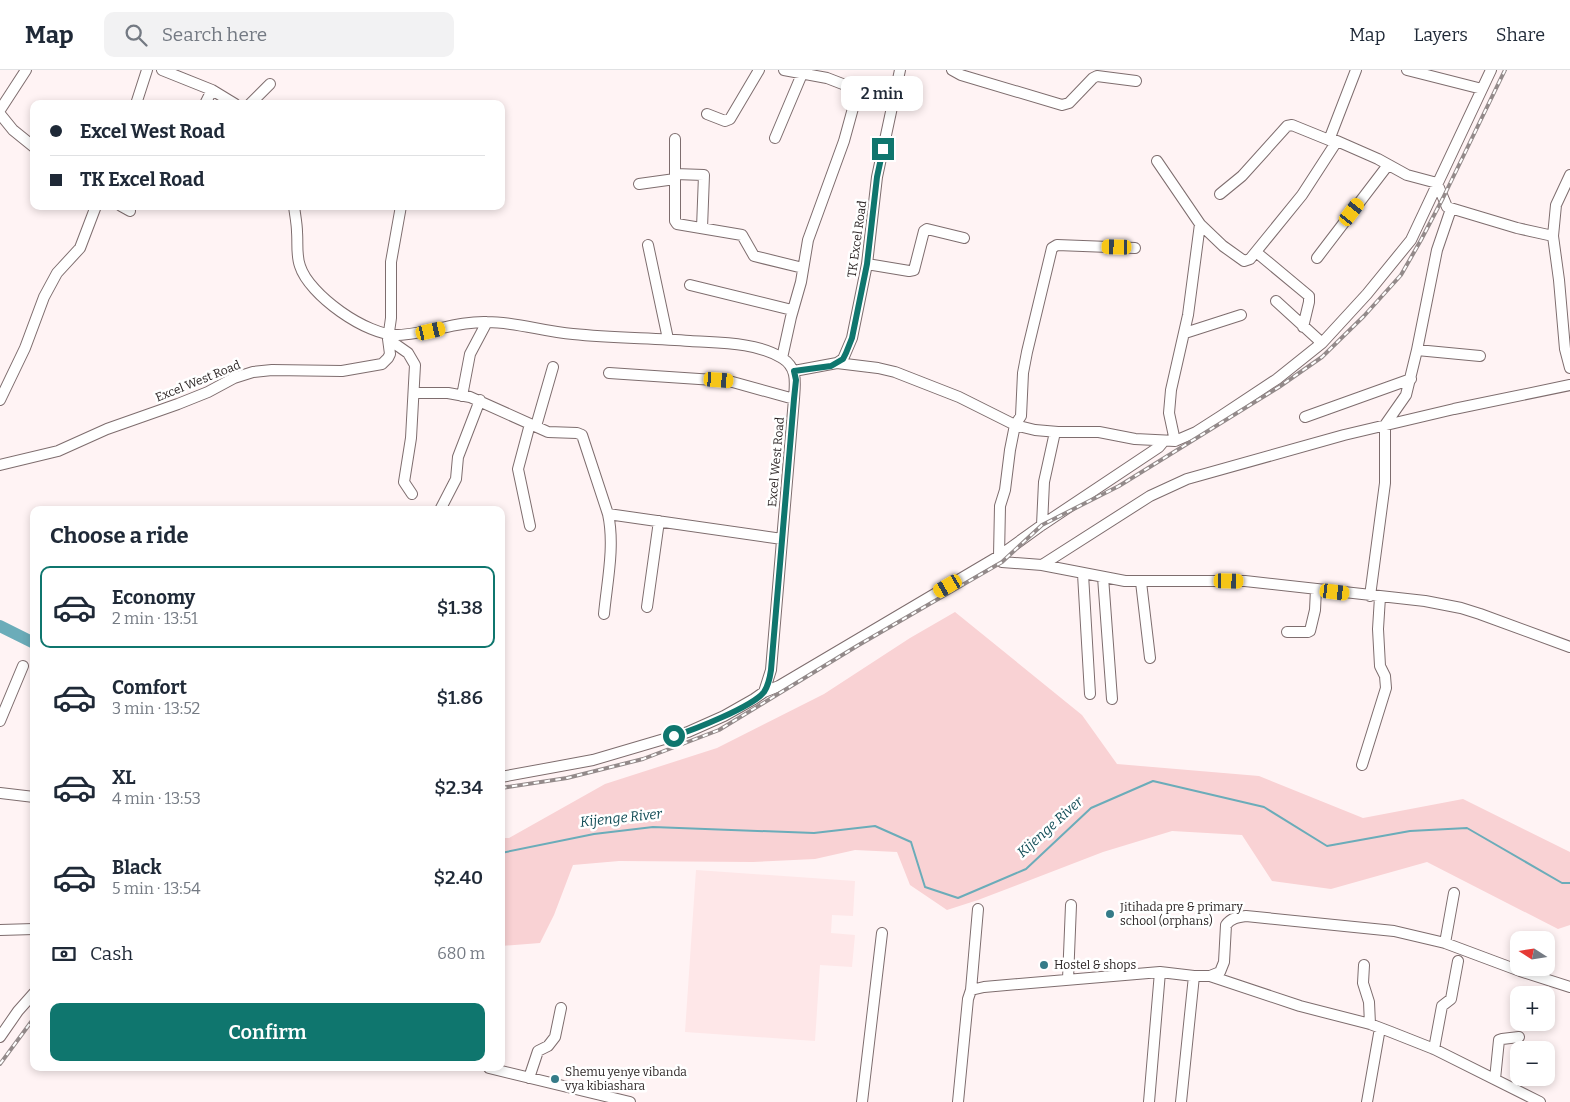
<!DOCTYPE html>
<meta charset="utf-8">
<style>
:root{--surface:#fff;--page:#f2f2f3;--text:#1f2937;--muted:#747a83;--line:#e0e1e3;--accent:#0f766e}
body{margin:0;font-family:Bitter,serif;background:var(--page);color:var(--text);height:100vh;display:flex;flex-direction:column;font-size:19px;white-space:nowrap}
*{box-sizing:border-box;margin:0}
p{font-size:16px;color:var(--muted)}
.icon{flex:none;width:28px;height:28px;fill:none;stroke:currentColor;stroke-width:2;stroke-linecap:round;stroke-linejoin:round}
.map{position:relative;flex:1;overflow:hidden}
.drawer{position:absolute;left:30px;top:436px;width:475px;height:565px;display:flex;flex-direction:column;background:var(--surface);border-radius:10px;box-shadow:0 2px 8px #0003}
.drawer>*{flex:none}
.hud{position:absolute;left:30px;top:30px;width:475px;height:110px;border-radius:10px;box-shadow:0 2px 8px #0003;display:grid;align-content:center;height:110px;padding:0 20px;background:var(--surface)}
.needle{width:32px;rotate:282deg}
.controls{position:absolute;left:1510px;top:861px;display:grid;gap:10px}
.controls a{display:grid;place-items:center;width:45px;height:45px;border-radius:10px;background:var(--surface);box-shadow:0 2px 8px #0003;font-size:25px}
.end{position:absolute;width:22px;height:22px;margin:-11px;border:6px solid #0f766e;background:#fff;box-shadow:0 0 0 2px #fff}
.from{border-radius:50%}
.bubble{position:absolute;height:35px;border-radius:10px;background:var(--surface);box-shadow:0 2px 8px #0003;font-size:16px;font-weight:600;line-height:35px;text-align:center}
.car{position:absolute;width:15px;height:30px;margin:-15px -8px;border-radius:6px;box-shadow:0 0 4px 1px #0007;background:linear-gradient(#f5c518 24%,#345 0 40%,#f5c518 0 76%,#345 0 86%,#f5c518 0)}
.hud b{display:flex;align-items:center;gap:18px;height:48px;font-size:19px}
.hud b+b{border-top:1px solid var(--line)}
.hud i{width:12px;height:12px;background:var(--text)}
ul{padding:0;list-style:none}
li{display:flex;align-items:center;gap:15px;height:82px;margin:0 10px 8px;padding:0 10px;border:2px solid transparent;border-radius:10px}
li div{flex:1}
li b{display:block;font-size:19px}
li em{font-style:normal;font-weight:600}
li.selected{border-color:var(--accent)}
li>.icon{width:45px;height:45px;stroke-width:1.5}
h2{padding:0 20px;font-size:22px;line-height:60px}
.pay{display:flex;align-items:center;gap:12px;height:55px;padding:0 20px;font-size:19px}
.pay p{margin-inline-start:auto}
.primary-button{display:flex;gap:10px;margin-top:auto;padding:10px 20px}
.primary-button a{flex:1;height:58px;border-radius:10px;background:var(--accent);color:#fff;font-size:20px;font-weight:600;line-height:58px;text-align:center}
header{display:flex;align-items:center;gap:30px;box-sizing:border-box;height:70px;padding:0 25px;background:var(--surface);border-bottom:1px solid var(--line)}
header strong{font-size:24px}
nav{display:flex;gap:28px;margin-inline-start:auto;font-size:18px}
.search{width:350px;height:45px;background:var(--page);display:flex;align-items:center;gap:12px;box-sizing:border-box;padding:0 18px;border-radius:10px;color:var(--muted);font-size:19px}
.map>svg:first-child{display:block}
.built{fill:#fee7e8}
.green{fill:#f9d2d4}
.lines{fill:none;stroke-linecap:round;stroke-linejoin:round}
.stream{stroke:#6bacb9;stroke-width:2}
.river{stroke:#6bacb9;stroke-width:12}
.minor-casing{stroke:#7e6d6e;stroke-width:12}
.minor{stroke:#fff;stroke-width:10}
.rail-casing{stroke:#938a8a;stroke-width:4}
.rail{stroke:#fff;stroke-width:2;stroke-dasharray:5.5;stroke-linecap:butt}
.route{stroke:#0f766e;stroke-width:6}
.poi-dot{fill:#357b88;stroke:#fff;stroke-width:2}
.labels{text-anchor:middle;dominant-baseline:central;stroke-width:5;stroke-linejoin:round;paint-order:stroke}
.street-label{font-size:12px;fill:#2c2525;stroke:#fff}
.poi-label{font-size:12px;fill:#2c2525;stroke:#fff;text-anchor:start}
.water-label{font-size:14px;font-style:italic;fill:#134d57;stroke:#fff}
</style>
<header>
<strong>Map</strong>
<div class="search"><svg class="icon" aria-label="search" viewBox="0 0 24 24"><circle cx="10" cy="10" r="6"/><path d="M15 15l6 6"/></svg>Search here</div>
<nav><a>Map</a><a>Layers</a><a>Share</a></nav>
</header>
<div class="map">
<svg width="1570" height="1032" viewBox="0 0 1570 1032">
<rect width="100%" height="100%" fill="#fff3f4"/>
<!-- built -->
<path class="built" d="M696 800 855 811 853 846 832 845 831 863 855 865 852 897 820 895 815 971 685 962Z"/>
<!-- green -->
<path class="green" d="M955 542 1082 645 1117 694 1259 706 1363 748 1463 729 1570 782V855L1558 859 1427 792 1331 819 1272 811 1242 765 1172 761 1103 782 978 830 947 840 910 815 897 782 855 780 815 789 753 792 619 791 573 795 554 845 540 873 501 876V768H509L605 714 717 678 824 624 910 568Z"/>
<g class="lines">
<!-- stream -->
<path class="stream" d="M501 783 594 764 653 757 814 763 875 756 911 772 925 817 958 828 1026 799 1091 738 1153 711 1264 737 1327 776 1410 761 1467 758 1562 813H1570"/>
<!-- river -->
<path class="river" d="M0 556 34 573"/>
<!-- minor casing -->
<g class="minor-casing">
<path id="minor" d="M162 0 212 20 235 34
M784 0 827 8 892 33
M952 0 961 5 1062 35 1069 33 1093 8 1097 6 1136 11
M1407 0 1482 19
M136 34 147 0
M205 34 212 20
M250 34 270 14
M0 40 26 0
M0 44 13 60 34 77
M707 44 725 51 730 49 759 0
M775 68 802 4
M675 69V151L677 154 742 165 754 186 803 198
M1329 70 1356 0
M1157 91 1200 154 1188 245 1171 320 1169 343 1175 371
M675 104 704 105 702 158
M1570 105 1556 135 1553 166 1559 210 1565 279 1570 298
M639 114 675 109
M1220 124 1242 106 1287 56 1292 55 1329 70 1337 71 1378 89 1407 105 1437 113 1447 137 1517 158 1553 166
M121 136 130 141
M294 136C295 145 297 154 297 162 298 174 296 185 300 196 309 225 367 266 398 265 428 264 457 251 487 252 517 252 544 262 573 264 612 268 651 268 690 271 720 273 756 272 782 288 798 298 795 313 794 329L771 600 764 622 754 629 724 646 688 662 593 690 501 707
M1200 154 1223 176 1244 191 1250 189 1302 125 1337 71
M648 175 668 269
M1256 182 1309 226V232L1303 257
M1317 188 1388 95
M867 194 909 201 914 200 924 161 927 159 964 168
M690 215 792 240
M1276 231 1322 273
M1185 263 1241 245
M388 269 408 283 415 295 411 368 404 412 412 424
M1417 280 1480 286
M782 288 791 247 801 212 808 170 844 71 858 20
M837 293 878 298 895 302 959 327 1015 355 1035 360 1058 362H1099L1135 369 1175 371 1196 362 1221 346 1277 309 1322 273 1367 224 1411 170 1491 0
M794 301 837 293 843 289 852 268 867 194 877 107 900 0
M609 303 729 311 794 329
M414 323H448L470 327 548 362 577 363 582 365 608 444C615 476 607 512 604 544
M462 326 470 284 487 252
M0 330 25 278 44 227 57 203 80 178 96 136
M1305 347 1411 309
M536 356 553 297
M0 395 58 381 107 359 178 334 208 322 234 308 253 302 272 300 342 301 382 294 388 288 390 284 388 269 391 248V192L401 136
M440 440 456 409 458 387 480 330
M608 444 782 469
M1042 455 1044 412 1055 362
M530 456 518 399 530 354
M999 486 1000 436 1005 420 1010 380 1015 355 1021 346 1023 303 1027 282 1052 178 1057 175 1135 178
M1002 492 1042 495 1125 511H1245L1425 531 1461 538 1480 544 1570 577
M1042 495 1150 426 1187 409 1344 365 1454 339 1570 315
M1083 504 1090 624
M1103 507 1112 629
M1141 512 1150 588
M1370 526 1385 413V355L1406 325 1417 280 1437 180 1451 139
M647 537 659 451
M1287 562H1308L1310 561 1315 540 1316 519
M764 622 779 616 999 486 1042 455 1159 377 1164 371
M0 651 23 596
M1362 695 1386 618 1385 606 1380 596 1378 559 1380 527
M0 723 34 727
M0 860 34 859
M1445 873 1454 823
M1364 895 1363 913 1369 932 1370 954
M1210 906 1300 936 1370 954 1391 962 1434 979 1540 1032
M1068 909 1071 835
M971 920 978 839
M0 967 18 941 34 923
M1434 979 1442 936 1451 929 1458 891
M489 998 630 1032
M529 1008 538 981 548 976 555 967 561 938
M1495 1009 1499 970 1502 969 1519 967
M862 1032 882 863
M958 1032 968 929 971 920 984 917 1160 902 1194 906H1210L1220 902 1224 892 1226 855C1231 848 1238 847 1246 846L1394 861 1445 873 1520 901 1570 917
M1149 1032 1160 902
M1181 1032 1194 906
M1367 1032 1380 958"/>
</g>
<!-- minor -->
<use href="#minor" class="minor"/>
<!-- rail casing -->
<g class="rail-casing">
<path id="rail" d="M501 718 567 708 643 689 719 660 857 576 1002 492 1042 455 1119 416 1279 317 1322 287 1364 246 1401 205 1421 170 1443 128 1505 0
M0 994 34 948"/>
</g>
<!-- rail -->
<use href="#rail" class="rail"/>
</g>
<g class="lines">
<!-- route -->
<path class="route" d="M674 666C693 660 752 637 764 622 768 616 770 607 771 600L794 329 796 310 794 301 831 296 843 289 846 283 852 268 867 194 877 107 883 79"/>
</g>
<!-- markers -->
<g class="poi-dot">
<circle cx="1110" cy="844" r="5"/>
<circle cx="1044" cy="895" r="5"/>
<circle cx="555" cy="1009" r="5"/>
</g>
<g class="labels">
<!-- street labels -->
<g class="street-label">
<text transform="translate(857 169) rotate(-82)">TK Excel Road</text>
<text transform="translate(198 311) rotate(-22)">Excel West Road</text>
<text transform="translate(776 392) rotate(-85)">Excel West Road</text>
</g>
<!-- poi labels -->
<g class="poi-label">
<text x="1120" y="837">Jitihada pre &amp; primary<tspan x="1120" dy="14">school (orphans)</tspan></text>
<text x="1054" y="895">Hostel &amp; shops</text>
<text x="565" y="1002">Shemu yenye vibanda<tspan x="565" dy="14">vya kibiashara</tspan></text>
</g>
<!-- water labels -->
<g class="water-label">
<text transform="translate(621 748) rotate(-6)">Kijenge River</text>
<text transform="translate(1050 757) rotate(-42)">Kijenge River</text>
</g>
</g>
</svg>
<div class="controls">
<a><svg class="needle" viewBox="-14 -14 28 28"><path d="M0-13l5 13h-10z" fill="#e53935"/><path d="M0 13l5-13h-10z" fill="#747a83"/></svg></a>
<a>+</a>
<a>−</a>
</div>
<i class="end from" style="left:674px;top:666px"></i>
<i class="end" style="left:883px;top:79px"></i>
<div class="bubble" style="left:841px;top:6px;width:82px">2 min</div>
<i class="car" style="left:1352px;top:142px;rotate:37deg"></i>
<i class="car" style="left:1117px;top:177px;rotate:271deg"></i>
<i class="car" style="left:431px;top:261px;rotate:77deg"></i>
<i class="car" style="left:719px;top:310px;rotate:94deg"></i>
<i class="car" style="left:1229px;top:511px;rotate:91deg"></i>
<i class="car" style="left:948px;top:516px;rotate:240deg"></i>
<i class="car" style="left:1335px;top:522px;rotate:97deg"></i>
<div class="hud">
<b><i class="from"></i>Excel West Road</b>
<b><i></i>TK Excel Road</b>
</div>
<section class="drawer">
<h2>Choose a ride</h2>
<ul>
<li class="selected"><svg class="icon" aria-label="car" viewBox="0 0 24 24"><path d="M5 17H2v-5l4-1 3-4h7l3 4 3 1v5h-3M9 17h6M6 11h13"/><circle cx="7" cy="17" r="2"/><circle cx="17" cy="17" r="2"/></svg><div><b>Economy</b><p>2 min · 13:51</p></div><em>$1.38</em></li>
<li><svg class="icon" aria-label="car" viewBox="0 0 24 24"><path d="M5 17H2v-5l4-1 3-4h7l3 4 3 1v5h-3M9 17h6M6 11h13"/><circle cx="7" cy="17" r="2"/><circle cx="17" cy="17" r="2"/></svg><div><b>Comfort</b><p>3 min · 13:52</p></div><em>$1.86</em></li>
<li><svg class="icon" aria-label="car" viewBox="0 0 24 24"><path d="M5 17H2v-5l4-1 3-4h7l3 4 3 1v5h-3M9 17h6M6 11h13"/><circle cx="7" cy="17" r="2"/><circle cx="17" cy="17" r="2"/></svg><div><b>XL</b><p>4 min · 13:53</p></div><em>$2.34</em></li>
<li><svg class="icon" aria-label="car" viewBox="0 0 24 24"><path d="M5 17H2v-5l4-1 3-4h7l3 4 3 1v5h-3M9 17h6M6 11h13"/><circle cx="7" cy="17" r="2"/><circle cx="17" cy="17" r="2"/></svg><div><b>Black</b><p>5 min · 13:54</p></div><em>$2.40</em></li>
</ul>
<div class="pay"><svg class="icon" aria-label="cash" viewBox="0 0 24 24"><path d="M3 7h18v10H3z"/><circle cx="12" cy="12" r="2"/></svg>Cash<p>680 m</p></div>
<div class="primary-button"><a>Confirm</a></div>
</section>
</div>
